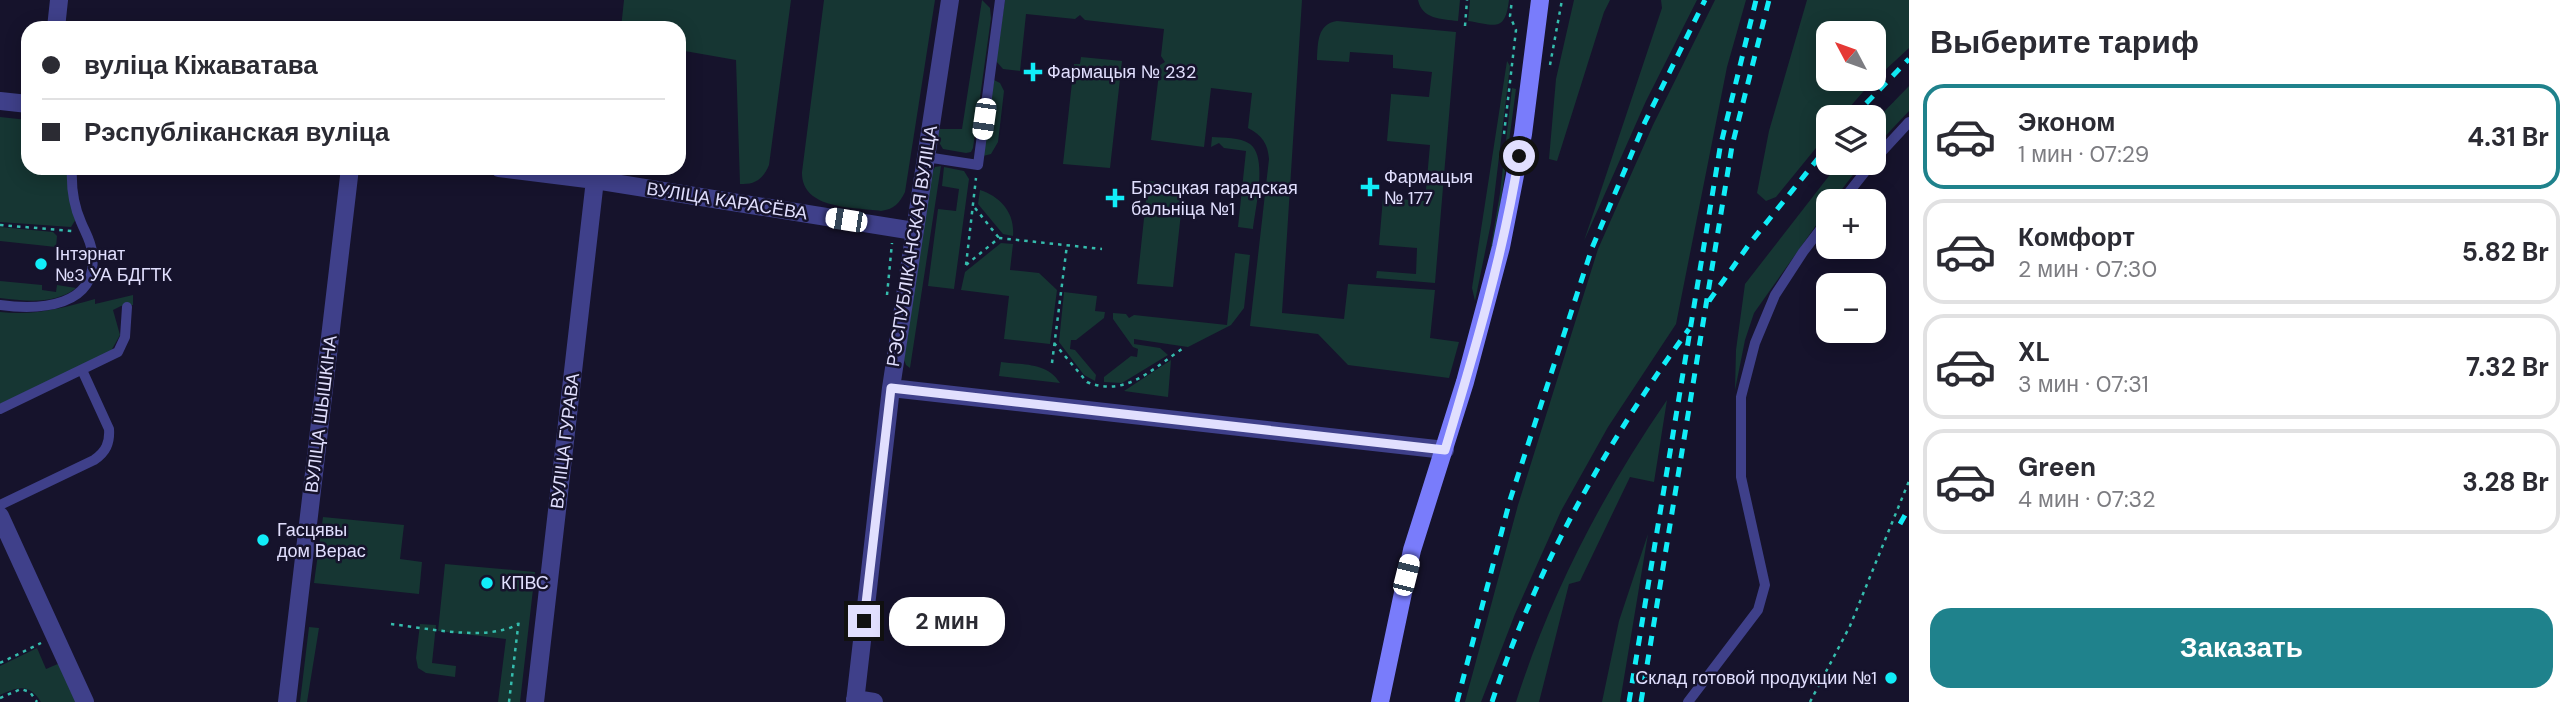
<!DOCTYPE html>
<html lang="ru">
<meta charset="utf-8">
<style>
:root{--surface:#fff;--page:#f7f7f7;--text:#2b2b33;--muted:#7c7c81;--line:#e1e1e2;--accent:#1f828c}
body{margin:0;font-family:"DM Sans",sans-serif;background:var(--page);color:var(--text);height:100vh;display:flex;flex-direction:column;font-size:26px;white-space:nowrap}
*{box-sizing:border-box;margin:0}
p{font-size:23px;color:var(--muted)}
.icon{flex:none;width:38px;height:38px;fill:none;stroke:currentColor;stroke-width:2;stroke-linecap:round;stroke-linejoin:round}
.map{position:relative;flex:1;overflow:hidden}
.drawer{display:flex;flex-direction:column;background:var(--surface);width:665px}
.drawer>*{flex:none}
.banner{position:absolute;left:21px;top:21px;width:665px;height:154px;border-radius:21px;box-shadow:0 4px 18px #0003;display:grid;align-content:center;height:154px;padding:0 21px;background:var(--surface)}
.needle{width:46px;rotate:311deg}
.buttons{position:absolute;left:1816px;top:21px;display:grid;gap:14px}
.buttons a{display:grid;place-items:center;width:70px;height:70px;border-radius:14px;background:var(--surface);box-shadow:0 4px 18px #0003;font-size:35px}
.end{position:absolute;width:32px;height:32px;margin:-16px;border:9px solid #e1dffe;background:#111;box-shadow:0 0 0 4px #111}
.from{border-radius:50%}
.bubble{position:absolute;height:49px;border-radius:21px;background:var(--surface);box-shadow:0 4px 18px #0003;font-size:23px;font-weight:700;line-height:49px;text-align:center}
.car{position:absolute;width:21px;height:42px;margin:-21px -10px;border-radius:9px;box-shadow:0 0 5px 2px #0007;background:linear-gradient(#fff 24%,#345 0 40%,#fff 0 76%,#345 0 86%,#fff 0)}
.banner b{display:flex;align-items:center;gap:24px;height:66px;font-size:26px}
.banner b+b{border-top:2px solid var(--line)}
.banner i{width:18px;height:18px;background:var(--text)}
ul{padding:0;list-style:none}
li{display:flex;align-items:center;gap:21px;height:105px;margin:0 14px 10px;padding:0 7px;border:4px solid var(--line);border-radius:21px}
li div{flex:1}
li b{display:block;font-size:26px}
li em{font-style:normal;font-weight:700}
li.current{border-color:var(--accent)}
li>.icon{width:63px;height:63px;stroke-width:1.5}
h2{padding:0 21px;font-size:32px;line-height:84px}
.button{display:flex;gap:14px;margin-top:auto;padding:14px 21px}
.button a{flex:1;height:80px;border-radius:21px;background:var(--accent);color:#fff;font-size:28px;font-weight:700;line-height:80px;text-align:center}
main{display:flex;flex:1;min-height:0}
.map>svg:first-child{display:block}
.green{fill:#163633;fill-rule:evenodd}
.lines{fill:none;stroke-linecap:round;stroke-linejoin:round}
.path{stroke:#35bcad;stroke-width:2.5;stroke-dasharray:3.5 5;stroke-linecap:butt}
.lane{stroke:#3f408a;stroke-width:10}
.street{stroke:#3f408a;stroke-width:18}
.secondary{stroke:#797cfb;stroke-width:18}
.rail{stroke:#11edf8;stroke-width:5;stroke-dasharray:10 9;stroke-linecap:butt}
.route{stroke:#e1dffe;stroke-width:9}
.poi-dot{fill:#11edf8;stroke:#16132c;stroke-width:2.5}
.labels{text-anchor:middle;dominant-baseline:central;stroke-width:5;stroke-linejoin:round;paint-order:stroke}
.poi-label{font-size:18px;fill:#e1dffe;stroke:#16132c;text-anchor:start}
.street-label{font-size:18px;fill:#e1dffe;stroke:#16132c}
</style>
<main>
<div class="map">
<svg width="1909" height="702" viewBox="0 0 1909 702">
<rect width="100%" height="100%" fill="#16132c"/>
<!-- green -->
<path class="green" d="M624 0H791L769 165C763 179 755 185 740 184L736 60 679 50V28H621Z
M824 0H935L905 192C899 204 894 209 881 211 854 207 801 210 802 172Z
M982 0 990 8 991 18 973 148 971 152 966 153 943 149 937 139 940 129H962Z
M1005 0H1302L1282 313 1344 319 1348 284 1435 290 1430 338 1459 342 1449 378 1348 365 1318 334 1250 326 1269 159C1268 144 1262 135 1248 128L1252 93 1211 88 1204 147 1151 140 1160 65 1165 62 1161 56 1164 29 1085 20 1080 15 1075 19 1026 14 1020 71 1003 69 996 61Z
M1418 0H1460L1458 21C1441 19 1422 19 1418 0Z
M1470 0H1509C1505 33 1495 25 1468 21Z
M1574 0H1610L1604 12 1557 161 1549 159 1556 79Z
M1661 0H1697L1646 101 1584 241 1662 8Z
M1715 0H1746L1727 67 1676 324 1608 427 1561 511 1515 614 1481 702H1465L1518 505 1598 249 1653 125Z
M1807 0H1909V48L1870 84 1841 117H1829V132L1776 197 1766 201 1757 193 1769 131ZM1829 33H1874V79H1829Z
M1337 21 1456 32 1435 283 1376 278 1377 271 1416 274 1417 248 1379 245 1383 198 1425 201 1430 145 1387 141 1391 96V94L1429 97 1432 72 1393 68V55L1350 52 1349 62 1317 60C1318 43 1317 24 1337 21Z
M1081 57 1122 61 1110 168 1063 164 1074 64H1080Z
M1507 61 1510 66 1491 223 1475 301 1472 288Z
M994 80 1000 83 1004 91 998 142 991 154 983 156Z
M1909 86V111L1874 148V122Z
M1512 88 1516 89 1498 224 1486 276 1500 193Z
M0 117 28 120V168H69L76 219 71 227 0 222Z
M1212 137C1223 138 1240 137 1250 144 1268 157 1255 209 1253 229L1238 227 1246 151 1224 148 1219 143 1211 147Z
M1839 163H1862L1833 201H1829V207L1754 313 1745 340 1735 390 1736 350 1745 284Z
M941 166 910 368 906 365 904 360 932 173 935 167Z
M944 167 964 171 969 179 954 289 928 286 938 209 956 211 959 189 942 186Z
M1148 181 1184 185 1173 287 1137 284Z
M980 190C1001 197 1015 213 1013 236L1003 234 978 204Z
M0 227 53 232 57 236 56 247 0 241Z
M1001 243 1013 244 1010 270 1039 273 1057 290 1050 344 1004 339 1009 296 961 290 965 272Z
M1235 253 1250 255 1244 308 1231 325 1188 347 1134 339V344L1160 348 1168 355 1122 383 1104 382V377L1131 356 1137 357 1138 349 1133 347 1113 319V313L1126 314 1129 318 1134 315 1227 325Z
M0 281 42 285V290L56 292 57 285 76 288C54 305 26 301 0 298Z
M1064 292 1097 296 1095 311 1105 312 1104 318 1076 340H1071L1070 349 1075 350 1096 375 1095 381 1084 375 1059 342Z
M133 295V305L121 306 113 310 120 335 111 351 0 404V312C34 316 63 308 95 299V304Z
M1171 360 1168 397 1124 391Z
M1001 362C1022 365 1047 362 1060 383L999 376Z
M1667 400 1654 482 1630 477 1580 581 1569 584 1539 702H1516C1550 595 1603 493 1667 400Z
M323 517 404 525 400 559 422 562 419 594 314 583Z
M1648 534 1620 702H1602L1619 621Z
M445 564 535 572 520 702H498L506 639 438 631Z
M420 624 436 625 432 663 456 666 455 677 426 673 418 668 416 658Z
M309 627 319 628 307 702H300Z
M37 648 46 669 60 663 78 702H41C29 683 18 687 0 695V666Z"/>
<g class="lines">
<!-- path -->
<path class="path" d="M1465 26 1467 0
M1550 65 1562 0
M1504 134 1516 30 1510 16 1512 0
M975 208 999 238
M0 225 72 231
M966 265 999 238 1102 249
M966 265 976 178
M887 295 892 243
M1054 343 1087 382C1125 398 1152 369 1182 349
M1052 363 1067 245
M391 624C427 628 487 642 518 624
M0 663 41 643
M0 698 21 689 30 692 37 702
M509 702 519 619
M1810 702 1850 626 1909 481"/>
<!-- lane -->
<path class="lane" d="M926 157 978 165 1000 0
M1874 160 1909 122
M1842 201 1872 163
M0 305C38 310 100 308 92 252 91 241 85 232 81 222 73 204 71 187 72 168
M0 409 118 352 125 337 127 307
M0 505 94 460C106 452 110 443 109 429L82 370
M1688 702 1758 610 1765 585 1741 477V397L1755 343 1775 295 1803 252 1829 218"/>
<!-- street -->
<path class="street" d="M56 28 59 0
M0 101 28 104
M499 168 595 180 914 231
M891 388 1445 450
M0 516 85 702
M855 699 874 702
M287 702 350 168
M535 702 595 180
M855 702 891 388 950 0"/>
<!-- secondary -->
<path class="secondary" d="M1380 702 1412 550 1465 382 1501 247 1523 134 1540 0"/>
<!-- rail -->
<path class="rail" d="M1853 117 1909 59
M1709 301 1750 243 1829 145
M1900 524 1909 508
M1457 702 1510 500 1592 248 1645 122 1705 0
M1492 702C1536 568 1606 443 1689 329
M1629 702 1720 148 1756 0
M1641 702 1732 146 1769 0"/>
</g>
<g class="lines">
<!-- route -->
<path class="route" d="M864 621 891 388 1445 450C1474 353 1503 256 1519 156"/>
</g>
<!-- markers -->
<g class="poi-dot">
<path d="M1029.5 61.5h7v7h7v7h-7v7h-7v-7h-7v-7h7z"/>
<path d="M1366.5 176.5h7v7h7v7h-7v7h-7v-7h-7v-7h7z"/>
<path d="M1111.5 187.5h7v7h7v7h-7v7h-7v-7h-7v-7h7z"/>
<circle cx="41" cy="264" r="7"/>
<circle cx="263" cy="540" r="7"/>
<circle cx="487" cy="583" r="7"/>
<circle cx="1891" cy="678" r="7"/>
</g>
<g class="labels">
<!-- poi labels -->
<g class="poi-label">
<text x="1047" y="72">Фармацыя № 232</text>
<text x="1384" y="177">Фармацыя<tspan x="1384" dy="21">№ 177</tspan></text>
<text x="1131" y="188">Брэсцкая гарадская<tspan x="1131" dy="21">бальніца №1</tspan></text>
<text x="55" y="254">Інтэрнат<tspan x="55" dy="21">№3 УА БДГТК</tspan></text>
<text x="277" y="530">Гасцявы<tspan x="277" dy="21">дом Верас</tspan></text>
<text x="501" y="583">КПВС</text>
<text x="1877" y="678" text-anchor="end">Склад готовой продукции №1</text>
</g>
<!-- street labels -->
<g class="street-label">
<text transform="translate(727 201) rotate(9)">ВУЛІЦА КАРАСЁВА</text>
<text transform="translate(912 246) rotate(-81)">РЭСПУБЛІКАНСКАЯ ВУЛІЦА</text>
<text transform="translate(321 414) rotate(-83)">ВУЛІЦА ШЫШКІНА</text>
<text transform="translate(565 441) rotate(-83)">ВУЛІЦА ГУРАВА</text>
</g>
</g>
</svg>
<div class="buttons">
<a><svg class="needle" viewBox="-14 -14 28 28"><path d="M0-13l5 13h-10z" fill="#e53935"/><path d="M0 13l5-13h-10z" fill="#7c7c81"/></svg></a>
<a><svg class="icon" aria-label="layers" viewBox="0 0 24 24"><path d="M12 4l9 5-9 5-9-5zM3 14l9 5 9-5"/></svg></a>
<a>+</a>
<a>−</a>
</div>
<i class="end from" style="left:1519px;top:156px"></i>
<i class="end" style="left:864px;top:621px"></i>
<div class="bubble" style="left:889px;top:597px;width:116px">2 мин</div>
<i class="car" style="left:984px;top:119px;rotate:188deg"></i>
<i class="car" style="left:846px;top:220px;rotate:279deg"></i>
<i class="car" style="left:1406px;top:575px;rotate:14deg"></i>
<div class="banner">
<b><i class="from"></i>вуліца Кіжаватава</b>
<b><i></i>Рэспубліканская вуліца</b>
</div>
</div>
<section class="drawer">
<h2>Выберите тариф</h2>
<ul>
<li class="current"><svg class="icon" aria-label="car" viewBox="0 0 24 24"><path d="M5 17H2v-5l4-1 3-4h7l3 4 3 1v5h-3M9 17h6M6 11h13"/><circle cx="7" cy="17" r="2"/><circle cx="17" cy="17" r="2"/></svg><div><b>Эконом</b><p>1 мин · 07:29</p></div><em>4.31 Br</em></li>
<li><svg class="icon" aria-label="car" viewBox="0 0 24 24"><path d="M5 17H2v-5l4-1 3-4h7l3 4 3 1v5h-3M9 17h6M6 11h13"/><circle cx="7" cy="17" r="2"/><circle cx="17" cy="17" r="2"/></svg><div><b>Комфорт</b><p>2 мин · 07:30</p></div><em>5.82 Br</em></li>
<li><svg class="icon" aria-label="car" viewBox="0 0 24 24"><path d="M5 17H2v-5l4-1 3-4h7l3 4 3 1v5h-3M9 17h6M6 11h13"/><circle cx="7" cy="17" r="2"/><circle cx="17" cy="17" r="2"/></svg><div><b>XL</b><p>3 мин · 07:31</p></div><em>7.32 Br</em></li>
<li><svg class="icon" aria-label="car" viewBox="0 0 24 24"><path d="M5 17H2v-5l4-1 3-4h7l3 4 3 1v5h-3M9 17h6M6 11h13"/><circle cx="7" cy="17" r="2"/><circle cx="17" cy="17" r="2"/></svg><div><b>Green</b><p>4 мин · 07:32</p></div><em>3.28 Br</em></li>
</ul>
<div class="button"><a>Заказать</a></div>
</section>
</main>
